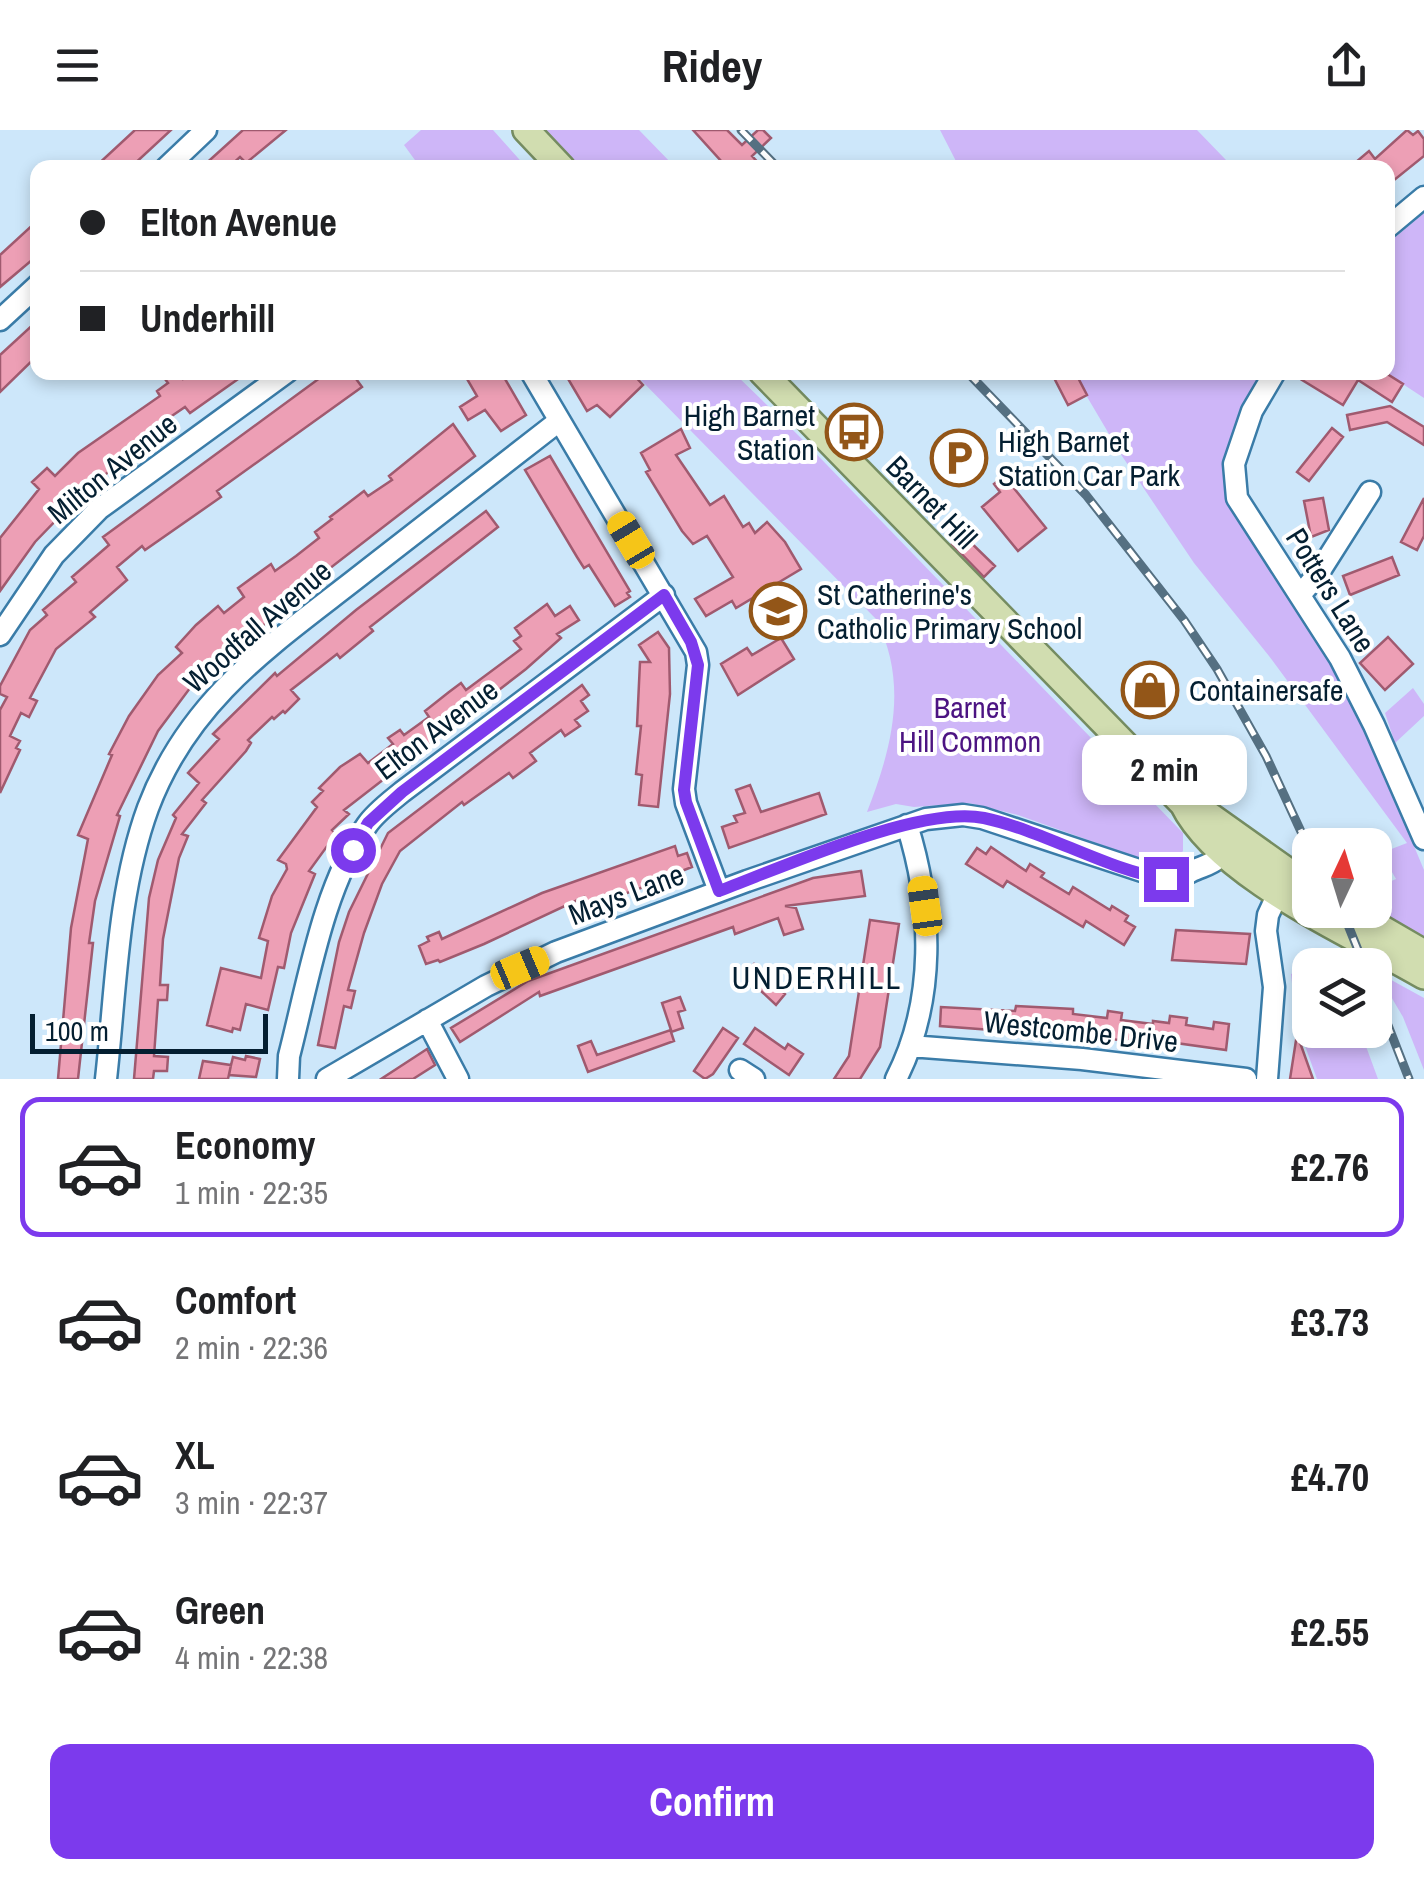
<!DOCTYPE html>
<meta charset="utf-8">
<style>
:root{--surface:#fff;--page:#f6f6f6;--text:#202124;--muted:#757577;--line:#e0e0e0;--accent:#7c3aed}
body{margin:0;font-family:"Archivo Narrow",sans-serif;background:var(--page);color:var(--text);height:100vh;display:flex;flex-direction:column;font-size:38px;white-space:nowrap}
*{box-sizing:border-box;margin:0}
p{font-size:32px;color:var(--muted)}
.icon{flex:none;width:55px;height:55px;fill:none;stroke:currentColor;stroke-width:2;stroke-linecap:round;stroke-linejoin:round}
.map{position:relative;height:949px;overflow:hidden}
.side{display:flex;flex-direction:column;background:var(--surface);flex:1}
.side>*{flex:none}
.banner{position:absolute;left:30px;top:30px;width:1365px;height:220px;border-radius:20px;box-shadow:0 5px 15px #0003;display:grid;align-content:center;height:220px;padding:0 50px;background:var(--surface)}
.needle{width:65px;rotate:4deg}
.tools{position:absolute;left:1292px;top:698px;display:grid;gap:20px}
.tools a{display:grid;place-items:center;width:100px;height:100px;border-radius:20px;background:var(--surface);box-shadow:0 5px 15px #0003;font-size:50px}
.scale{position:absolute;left:30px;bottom:25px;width:238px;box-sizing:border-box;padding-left:10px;border:5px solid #041f31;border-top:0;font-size:28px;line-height:35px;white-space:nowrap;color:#041f31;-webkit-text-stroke:8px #fff;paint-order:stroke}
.end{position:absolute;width:45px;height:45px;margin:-22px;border:12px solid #7c3aed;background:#fff;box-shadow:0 0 0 5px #fff}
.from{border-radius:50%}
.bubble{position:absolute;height:70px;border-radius:20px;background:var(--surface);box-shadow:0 5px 15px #0003;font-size:32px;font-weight:700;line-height:70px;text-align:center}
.car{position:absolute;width:30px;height:60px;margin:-30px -15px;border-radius:12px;box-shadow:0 0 8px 2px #0007;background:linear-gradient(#f5c518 24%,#345 0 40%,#f5c518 0 76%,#345 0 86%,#f5c518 0)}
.banner b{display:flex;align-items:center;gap:35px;height:95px;font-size:38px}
.banner b+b{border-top:2px solid var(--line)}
.banner i{width:25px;height:25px;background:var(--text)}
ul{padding:18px 0 0;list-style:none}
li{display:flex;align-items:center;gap:30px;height:140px;margin:0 20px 15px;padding:0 30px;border:5px solid transparent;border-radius:20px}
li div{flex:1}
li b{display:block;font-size:38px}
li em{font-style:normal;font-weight:700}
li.on{border-color:var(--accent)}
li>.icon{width:90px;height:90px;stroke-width:1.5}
.cta{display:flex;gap:20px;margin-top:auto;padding:20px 50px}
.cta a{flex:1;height:115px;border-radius:20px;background:var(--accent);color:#fff;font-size:40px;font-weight:700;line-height:115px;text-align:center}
header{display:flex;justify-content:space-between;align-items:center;height:130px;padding:0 50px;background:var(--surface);font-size:45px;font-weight:700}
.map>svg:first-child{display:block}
.green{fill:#ceb6f8}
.building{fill:#ed9fb5;stroke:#a05a6f;stroke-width:2.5}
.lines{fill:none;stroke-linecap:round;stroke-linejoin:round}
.minor-casing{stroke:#3a7ca8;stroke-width:25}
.major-casing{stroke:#758c61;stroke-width:30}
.minor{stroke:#fff;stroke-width:20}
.major{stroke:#d1ddb0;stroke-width:25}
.rail-casing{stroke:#557082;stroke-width:9}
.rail{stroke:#fff;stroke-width:5;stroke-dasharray:15;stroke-linecap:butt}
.route{stroke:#7c3aed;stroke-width:12}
.labels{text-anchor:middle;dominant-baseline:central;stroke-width:8;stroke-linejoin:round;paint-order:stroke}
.poi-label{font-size:30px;fill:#041f31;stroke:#fff;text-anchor:start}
.street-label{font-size:30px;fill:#041f31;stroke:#fff}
.park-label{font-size:30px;fill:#4c1482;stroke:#fff}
.neighbourhood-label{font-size:32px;letter-spacing:2.5px;fill:#041f31;stroke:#fff}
</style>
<header><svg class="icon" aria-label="menu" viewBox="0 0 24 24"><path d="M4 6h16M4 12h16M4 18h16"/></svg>Ridey<svg class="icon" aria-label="share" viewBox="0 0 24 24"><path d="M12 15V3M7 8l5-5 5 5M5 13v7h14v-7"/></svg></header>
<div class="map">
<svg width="1424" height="949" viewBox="0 0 1424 949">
<rect width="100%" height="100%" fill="#cde7fa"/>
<!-- green -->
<path class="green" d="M421 0H493L526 37H420L404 15Z
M543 0H639L675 37H580Z
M940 0H1197L1226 30 1216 38 959 37Z
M1424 83V268L1386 243 1388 113Z
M634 243H734L798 305 1183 703V721L1173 732 1158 735 1018 685 969 673 914 677 896 674 867 682C892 618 909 554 876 489Z
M1073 243H1262L1243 283 1234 377 1244 399 1333 533 1378 630 1424 740V810L1372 780H1375V758L1396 749 1381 723 1407 713 1269 526 1194 433 1122 326Z
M1413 558 1424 574V586L1395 613 1385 583Z
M1330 825 1334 835H1310V900H1360L1378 949H1317L1296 891 1291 844Z
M1384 846 1424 868V940L1403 887 1383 853Z"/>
<!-- building -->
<path class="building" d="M135 0H171L130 38H94Z
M243 0H286L246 33 240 27 228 38H201Z
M693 0H727L742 15 758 0H763L771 8 752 26 763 38H713L721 31Z
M1407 0 1413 5 1418 1 1424 9V26L1388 55V38H1349L1369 21 1375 29Z
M38 90V125L0 157V125Z
M38 190V225L0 262V225Z
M175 242H179L183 249 192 242H248L190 283 185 277 160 294 165 302 89 356 35 412 0 461V408L39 359 32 352 47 338 55 346 78 323 160 266 157 261 168 253 165 249Z
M328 242H351L362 257 217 361 221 367 145 420 142 416 117 437 127 450 90 482 95 487 56 519 30 568 37 571 29 587 21 583 10 606 20 611 16 618 20 620 0 663V580L7 567 0 564V556L30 500 47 485 43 480 76 452 72 447 109 415 103 407Z
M463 242H501L526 285 501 301 485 280 468 290 460 277 477 266Z
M564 242H631L643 255 610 287 597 275 587 281Z
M1051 242H1075L1087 265 1068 275Z
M1289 242H1384L1403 254 1392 272 1358 250 1343 275Z
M1390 276 1424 297V315L1387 292 1350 300 1347 285Z
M453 294 475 326 272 483 274 487 218 530 190 558 158 601 117 685 120 686 95 771 89 813H93L78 949H58L71 798 88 709 78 705 112 625 109 624 129 586 158 545 182 523 176 517 196 495 218 476 224 483 244 467 238 458 271 434 275 441 296 426 319 408 315 402 332 389 330 387 364 361 368 366 392 350 389 346Z
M1332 298 1343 307 1309 351 1297 342Z
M681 299 690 318 676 325 710 375 724 366 743 397 749 393 755 403 767 392 785 412 801 439 736 478 732 471 706 486 695 469 733 447 707 406 693 414 682 401 646 342 650 340 641 323Z
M550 326 630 461 627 463 630 467 615 476 589 435 584 438 577 427 525 340Z
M1004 346 1046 398 1018 421 982 377 1000 362 994 354Z
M1323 368 1329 400 1311 407 1304 371Z
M1424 368V406L1417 420 1401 412Z
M486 381 498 397 370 497 373 501 340 528 337 524 291 560 299 569 285 583 283 581 274 589 272 587 248 610 251 613 246 621 202 670 206 673 182 704 188 706 179 728 163 809 160 855H168L167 870H158L154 926 168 927 167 941H154L153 949H134L149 768 158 730 176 688 173 685 199 653 188 643 219 609 213 604 275 543 277 546 356 480Z
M962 404 995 436 984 447 952 414Z
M1392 427 1399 445 1350 465 1343 446Z
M547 474 555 486 570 476 579 490 557 504 561 508 526 539 344 680 349 684 332 700 336 704 309 741 315 744 291 803 284 838 278 837 268 880 246 874 240 900 233 898 232 902 207 895 221 838 261 848 268 811 259 808 272 766 287 739 286 734 278 730 317 677 312 672 323 661 319 658 340 637 360 624 368 633 393 614 388 608 400 600 404 605 429 587 425 581 449 562 461 553 466 560 521 519 514 511 521 506 515 498Z
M658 502 669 518 670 564 658 677 639 675 642 645 636 644 641 596H637L640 532H650L639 515Z
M1388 507 1413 534 1385 560 1360 533Z
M781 508 794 529 738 565 721 534 747 518 752 525Z
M582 555 589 565 581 571 588 581 575 590 580 596 565 606 561 600 530 623 536 631 513 648 509 643 464 675 462 672 400 721 382 754 364 803 348 860 355 861 351 878 344 876 335 918 318 915 339 812 349 782 388 703Z
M750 655 761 682 819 663 826 684 729 718 722 697 737 692 734 686 745 683 736 660Z
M675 716 678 726 687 723 692 737 679 742 680 744 588 777 584 767 484 814 440 832 438 830 426 834 419 816 429 811 427 807 439 802 442 809 542 763Z
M991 717 1026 741 1030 734 1044 743 1041 747 1069 764 1073 757 1110 780 1112 776 1128 786 1125 791 1135 797 1124 815 1086 791 1083 797 1007 751 1003 757 966 734 977 718 986 724Z
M861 741 865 766 785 776 796 778 803 799 784 805 778 788 735 804 733 797 540 866 539 862 460 912 451 898 528 851 813 748Z
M870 790 899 794 880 917 860 949H834L849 926Z
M1176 800 1250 804 1246 834 1172 830Z
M754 834 785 864 776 875 744 845Z
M680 867 685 880 678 882 683 898 671 902 674 911 588 942 578 916 591 911 597 925 671 900 662 873Z
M1016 876 1073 879V884L1107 888 1108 881 1122 883 1121 890 1153 894V891L1169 893 1170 886 1187 888 1186 895 1213 899 1214 892 1229 894 1226 920 1133 907V911L940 896 941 877 1015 881Z
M723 898 738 908 713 944 705 949 694 941Z
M755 898 785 919 788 914 803 924 789 945 744 914Z
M1297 904 1313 949H1290Z
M427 919 435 935 413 949H381Z
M246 926 260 929 256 947 229 945 231 935 228 949H199L203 931 231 935 233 927 245 930Z"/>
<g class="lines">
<!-- minor casing -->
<g class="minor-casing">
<path id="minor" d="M166 38 206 0
M1388 97 1424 67
M0 190 38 155
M531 242 696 522 698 535 684 659 686 673 719 761
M1275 242 1252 281 1234 334 1237 368 1340 528 1374 595 1424 709
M1300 465 1318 444 1370 362
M0 505 54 425 99 379 287 242
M427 890 458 949
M910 916 1082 929 1246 949
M740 940 754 949
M106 949C116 860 117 763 148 678 190 566 276 512 366 441 431 391 495 341 559 291
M288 949 289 926C308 853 323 757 367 695 376 682 390 672 402 662L664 465
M327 949 486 856 556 822 747 751 926 689 963 685 982 688 1166 749C1176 749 1181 746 1190 742 1208 733 1222 735 1223 711
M896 949C936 871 933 777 907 695
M1267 949 1274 857 1266 801 1268 785 1281 757 1280 751"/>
</g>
<!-- major casing -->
<g class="major-casing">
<path id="major" d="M526 0 562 38
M762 242 1183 674C1219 747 1354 805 1424 846
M1183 674 1203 681 1310 757
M1350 780 1424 823"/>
</g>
<!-- minor -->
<use href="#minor" class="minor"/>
<!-- major -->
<use href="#major" class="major"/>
<!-- rail casing -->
<g class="rail-casing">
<path id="rail" d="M741 0 778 38
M967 242 1086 365 1184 490 1217 539 1266 626 1310 721
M1342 780 1364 835
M1375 862 1409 949"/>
</g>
<!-- rail -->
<use href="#rail" class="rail"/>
</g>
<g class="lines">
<!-- route -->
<path class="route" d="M353 720 368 693 402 662 664 465 691 512 698 535 684 660 686 672 719 761C783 737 921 675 984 688 1045 701 1107 740 1166 749"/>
</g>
<!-- icons -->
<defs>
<g id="bus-ring" transform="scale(2.875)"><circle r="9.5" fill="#fff" stroke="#935618" stroke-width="1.5"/><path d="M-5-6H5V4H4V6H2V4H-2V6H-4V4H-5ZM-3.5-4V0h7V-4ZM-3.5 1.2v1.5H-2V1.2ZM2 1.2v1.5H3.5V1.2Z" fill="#935618"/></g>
<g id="parking-ring" transform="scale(2.875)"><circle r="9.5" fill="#fff" stroke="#935618" stroke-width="1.5"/><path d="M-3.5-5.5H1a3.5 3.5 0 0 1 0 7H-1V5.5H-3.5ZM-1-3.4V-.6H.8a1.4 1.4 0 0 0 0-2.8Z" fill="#935618"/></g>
<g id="school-ring" transform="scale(2.875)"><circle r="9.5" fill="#fff" stroke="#935618" stroke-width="1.5"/><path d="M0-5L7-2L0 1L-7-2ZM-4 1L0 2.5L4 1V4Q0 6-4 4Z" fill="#935618"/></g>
<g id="shop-ring" transform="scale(2.875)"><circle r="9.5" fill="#fff" stroke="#935618" stroke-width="1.5"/><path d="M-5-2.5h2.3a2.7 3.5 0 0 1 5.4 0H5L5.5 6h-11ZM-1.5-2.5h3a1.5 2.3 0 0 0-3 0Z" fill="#935618"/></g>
</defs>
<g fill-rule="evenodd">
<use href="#bus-ring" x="854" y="302"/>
<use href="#parking-ring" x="959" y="328"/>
<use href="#school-ring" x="778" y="481"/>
<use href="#shop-ring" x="1150" y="560"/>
</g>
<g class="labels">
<!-- poi labels -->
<g class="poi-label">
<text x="815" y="285" text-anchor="end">High Barnet<tspan x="815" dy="34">Station</tspan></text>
<text x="998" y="311">High Barnet<tspan x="998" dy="34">Station Car Park</tspan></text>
<text x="817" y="464">St Catherine's<tspan x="817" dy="34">Catholic Primary School</tspan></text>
<text x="1189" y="560">Containersafe</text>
</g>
<!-- street labels -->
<g class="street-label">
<text transform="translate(112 338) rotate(-39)">Milton Avenue</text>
<text transform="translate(932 372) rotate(46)">Barnet Hill</text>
<text transform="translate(1331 460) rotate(58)">Potters Lane</text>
<text transform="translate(257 496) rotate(-41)">Woodfall Avenue</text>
<text transform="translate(436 599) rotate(-37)">Elton Avenue</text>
<text transform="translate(626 764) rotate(-21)">Mays Lane</text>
<text transform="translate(1081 901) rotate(6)">Westcombe Drive</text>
</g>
<!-- park labels -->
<g class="park-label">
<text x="970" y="577">Barnet<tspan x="970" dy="34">Hill Common</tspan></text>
</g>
<!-- neighbourhood labels -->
<g class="neighbourhood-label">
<text x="817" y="847">UNDERHILL</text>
</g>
</g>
</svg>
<div class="tools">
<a><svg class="needle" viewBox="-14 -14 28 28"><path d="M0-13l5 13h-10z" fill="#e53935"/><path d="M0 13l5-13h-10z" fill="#757577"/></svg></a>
<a><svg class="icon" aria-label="layers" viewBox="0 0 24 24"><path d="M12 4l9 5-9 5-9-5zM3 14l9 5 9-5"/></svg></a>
</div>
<div class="scale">100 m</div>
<i class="end from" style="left:353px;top:720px"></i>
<i class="end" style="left:1166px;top:749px"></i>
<div class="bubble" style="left:1082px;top:605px;width:165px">2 min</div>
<i class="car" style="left:631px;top:410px;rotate:329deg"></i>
<i class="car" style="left:925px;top:776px;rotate:352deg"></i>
<i class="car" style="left:520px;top:838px;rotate:67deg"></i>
<div class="banner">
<b><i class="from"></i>Elton Avenue</b>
<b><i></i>Underhill</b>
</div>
</div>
<section class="side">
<ul>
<li class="on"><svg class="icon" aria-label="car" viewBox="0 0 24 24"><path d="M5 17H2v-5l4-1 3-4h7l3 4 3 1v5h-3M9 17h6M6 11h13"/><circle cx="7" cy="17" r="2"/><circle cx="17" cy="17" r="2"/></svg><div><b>Economy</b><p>1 min · 22:35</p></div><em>£2.76</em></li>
<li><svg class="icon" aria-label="car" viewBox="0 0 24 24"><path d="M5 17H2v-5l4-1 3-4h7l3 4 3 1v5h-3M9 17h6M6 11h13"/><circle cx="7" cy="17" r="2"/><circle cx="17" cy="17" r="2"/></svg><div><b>Comfort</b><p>2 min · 22:36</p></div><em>£3.73</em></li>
<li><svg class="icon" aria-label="car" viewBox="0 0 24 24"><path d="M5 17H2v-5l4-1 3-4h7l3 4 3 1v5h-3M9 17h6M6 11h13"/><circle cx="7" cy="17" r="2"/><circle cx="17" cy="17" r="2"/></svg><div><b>XL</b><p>3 min · 22:37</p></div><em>£4.70</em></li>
<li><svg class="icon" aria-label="car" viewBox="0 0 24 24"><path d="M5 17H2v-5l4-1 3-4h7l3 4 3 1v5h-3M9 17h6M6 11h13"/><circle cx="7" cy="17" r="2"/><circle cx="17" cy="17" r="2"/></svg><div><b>Green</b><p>4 min · 22:38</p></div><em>£2.55</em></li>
</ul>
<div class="cta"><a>Confirm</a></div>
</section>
